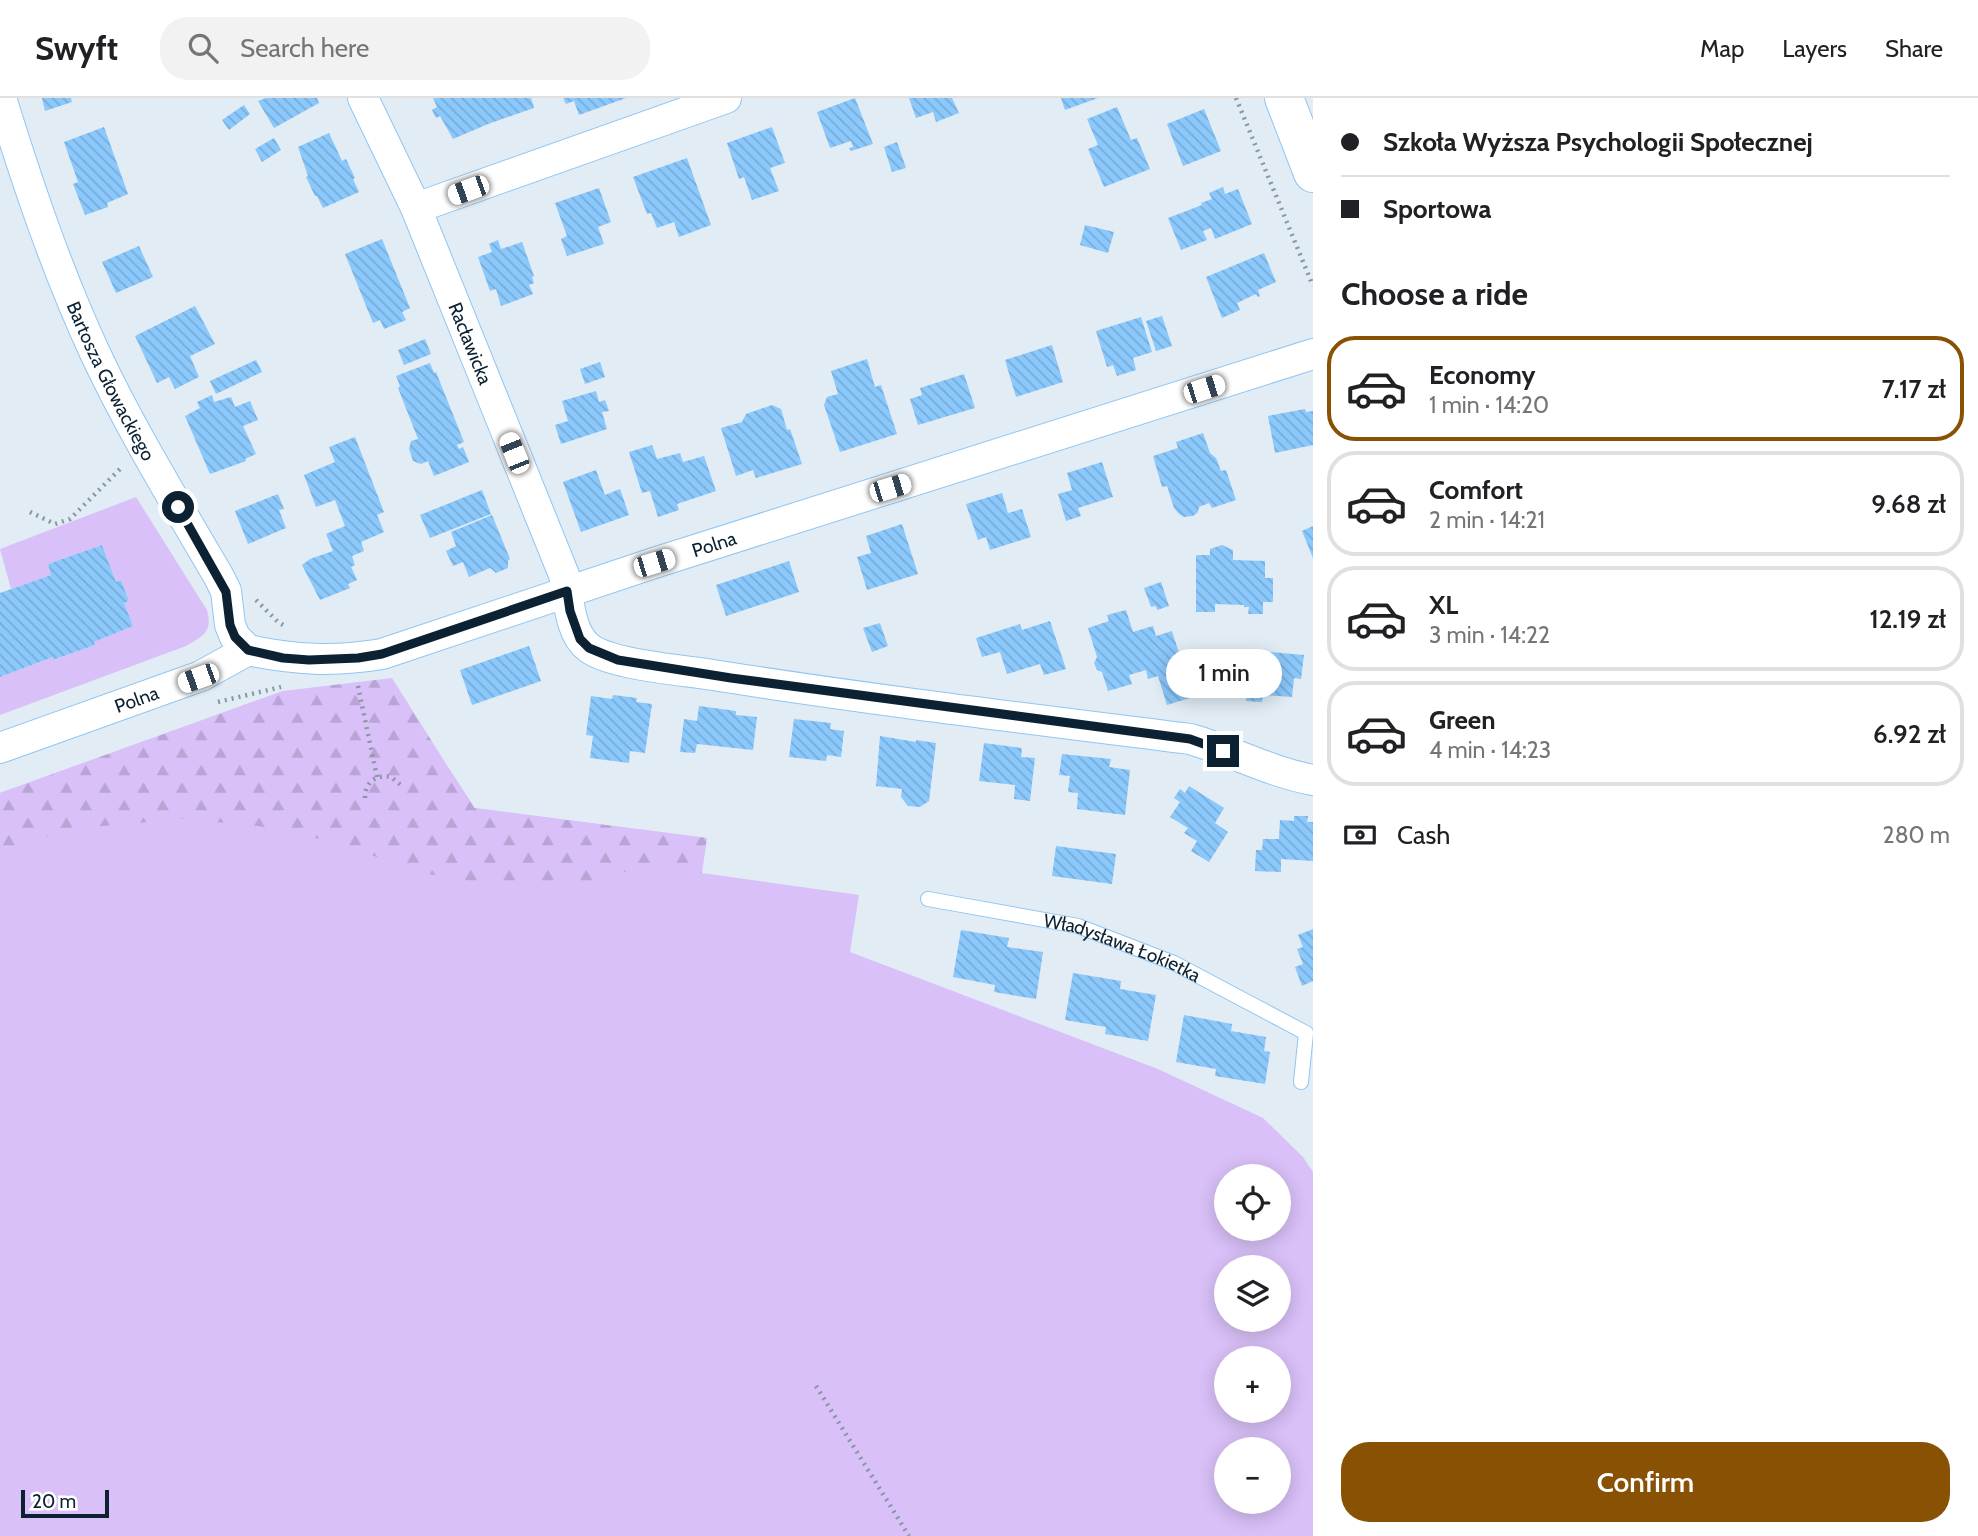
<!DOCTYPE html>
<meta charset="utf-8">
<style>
:root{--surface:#fff;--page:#f2f2f2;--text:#202124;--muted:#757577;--line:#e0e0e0;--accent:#895104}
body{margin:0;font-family:Cabin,sans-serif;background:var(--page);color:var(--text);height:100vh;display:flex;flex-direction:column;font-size:26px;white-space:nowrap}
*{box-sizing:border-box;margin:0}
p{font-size:23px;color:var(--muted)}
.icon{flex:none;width:38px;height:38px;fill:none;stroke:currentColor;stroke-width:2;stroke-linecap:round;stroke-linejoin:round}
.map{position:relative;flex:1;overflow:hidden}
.panel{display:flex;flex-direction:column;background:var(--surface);width:665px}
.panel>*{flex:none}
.top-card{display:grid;align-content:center;height:154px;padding:0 28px;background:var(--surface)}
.fabs{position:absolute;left:1214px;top:1066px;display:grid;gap:14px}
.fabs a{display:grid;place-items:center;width:77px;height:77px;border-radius:50%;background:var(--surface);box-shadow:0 4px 18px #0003;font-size:35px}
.scale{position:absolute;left:21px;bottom:18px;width:88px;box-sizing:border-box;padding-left:7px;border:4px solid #0c2233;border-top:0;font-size:19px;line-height:24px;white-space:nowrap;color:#0c2233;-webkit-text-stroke:5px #fff;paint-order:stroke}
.end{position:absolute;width:32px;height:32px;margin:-16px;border:9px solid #0c2233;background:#fff;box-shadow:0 0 0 4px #fff}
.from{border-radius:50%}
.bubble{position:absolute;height:49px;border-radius:24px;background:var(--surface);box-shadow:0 4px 18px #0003;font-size:23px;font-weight:600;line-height:49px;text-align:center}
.car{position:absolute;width:21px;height:42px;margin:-21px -10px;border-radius:9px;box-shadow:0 0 5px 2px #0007;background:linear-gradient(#fff 24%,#345 0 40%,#fff 0 76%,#345 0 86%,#fff 0)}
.top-card b{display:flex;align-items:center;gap:24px;height:66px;font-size:26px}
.top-card b+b{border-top:2px solid var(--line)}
.top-card i{width:18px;height:18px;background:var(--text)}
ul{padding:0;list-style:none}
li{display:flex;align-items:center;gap:21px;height:105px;margin:0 14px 10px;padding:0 14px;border:4px solid var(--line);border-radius:28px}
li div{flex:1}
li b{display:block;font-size:26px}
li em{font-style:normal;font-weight:600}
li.current{border-color:var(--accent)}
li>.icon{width:63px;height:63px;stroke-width:1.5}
h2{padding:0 28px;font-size:32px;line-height:84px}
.pay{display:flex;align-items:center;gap:18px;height:77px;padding:0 28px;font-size:26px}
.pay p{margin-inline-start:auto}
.cta{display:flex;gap:14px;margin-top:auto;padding:14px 28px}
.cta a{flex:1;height:80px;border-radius:28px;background:var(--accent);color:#fff;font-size:28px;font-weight:600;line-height:80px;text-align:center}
header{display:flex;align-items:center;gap:42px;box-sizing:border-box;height:98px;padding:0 35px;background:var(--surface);border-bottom:2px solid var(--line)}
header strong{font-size:33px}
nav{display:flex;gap:38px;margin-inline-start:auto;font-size:24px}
.search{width:490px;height:63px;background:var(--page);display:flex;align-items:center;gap:18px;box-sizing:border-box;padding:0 24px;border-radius:28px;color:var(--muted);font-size:26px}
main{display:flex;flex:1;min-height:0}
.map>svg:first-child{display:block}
.grass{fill:#d9c0f8;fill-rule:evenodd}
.forest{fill:url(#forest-firs)}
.building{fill:url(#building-back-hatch)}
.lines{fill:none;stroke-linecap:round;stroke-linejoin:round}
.lane-casing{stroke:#8fc6f4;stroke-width:16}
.street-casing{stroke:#8fc6f4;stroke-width:32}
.secondary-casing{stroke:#8fc6f4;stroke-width:40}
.path{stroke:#8797a3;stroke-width:4.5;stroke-dasharray:2 5;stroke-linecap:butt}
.lane{stroke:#fff;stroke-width:14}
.street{stroke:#fff;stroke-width:30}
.secondary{stroke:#fff;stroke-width:38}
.route{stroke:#0c2233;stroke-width:9}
.labels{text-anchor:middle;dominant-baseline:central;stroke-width:6;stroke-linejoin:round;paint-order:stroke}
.street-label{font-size:19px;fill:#0c2233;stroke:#fff}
</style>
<header>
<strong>Swyft</strong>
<div class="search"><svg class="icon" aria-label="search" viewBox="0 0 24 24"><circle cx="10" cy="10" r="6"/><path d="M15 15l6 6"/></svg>Search here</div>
<nav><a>Map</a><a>Layers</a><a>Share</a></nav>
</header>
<main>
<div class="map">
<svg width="1313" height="1438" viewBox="0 0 1313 1438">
<defs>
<pattern id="forest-firs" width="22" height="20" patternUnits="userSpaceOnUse" patternTransform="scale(1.75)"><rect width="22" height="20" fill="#d9c0f8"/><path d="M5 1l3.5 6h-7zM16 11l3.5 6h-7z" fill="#b9a5d5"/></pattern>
<pattern id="building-back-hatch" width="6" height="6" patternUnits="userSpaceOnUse" patternTransform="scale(1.75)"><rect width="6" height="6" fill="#8bc8fc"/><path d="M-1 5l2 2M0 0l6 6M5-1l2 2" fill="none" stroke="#77acd8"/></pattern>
</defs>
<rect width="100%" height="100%" fill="#e1ecf5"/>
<!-- grass -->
<path class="grass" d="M136 399 207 512C213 534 203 538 186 548L0 617V579L53 559 54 562 92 548 95 547 94 544 133 528 124 505 129 503 121 482 116 484 102 447 48 466 51 477 11 491 0 451Z
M283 593 449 671 475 710 707 740 702 775 859 797 850 854 1158 971 1263 1020 1303 1059 1313 1074V1438H0V695ZM1227 1078H1279V1130H1227ZM1227 1169H1279V1222H1227ZM1227 1260H1279V1312H1227ZM1227 1351H1279V1404H1227Z"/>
<!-- forest -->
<path class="forest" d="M392 580 474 710 707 740 701 775 652 771 613 775 595 797 546 783 488 786 422 775 334 744 258 728 182 721 69 731 0 754V695L283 593Z"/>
<!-- building -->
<path class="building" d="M42 0H71L72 4 45 13Z
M266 0H317L319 5 274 30 258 3Z
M433 0H531L534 10 488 26 453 41 440 18 436 20 432 12 437 9Z
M563 0H626L579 17 574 3 566 6Z
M855 0 873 46 851 53 849 50 853 49 851 43 830 50 817 14Z
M909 0H952L959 15 936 24 933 14 916 20Z
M1061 0H1098L1065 12Z
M244 7 250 16 229 32 222 22Z
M1117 9 1131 42 1137 40 1150 71 1104 89 1088 51 1098 47 1087 21Z
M1204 11 1221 53 1183 68 1167 26Z
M104 29 128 96 107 105 108 109 85 117 73 86 78 84 64 44Z
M772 29 785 65 770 70 779 93 752 102 744 79 739 81 727 45Z
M329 35 342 63 346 61 355 80 353 81 359 94 323 110 317 98H315L306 79 308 78 298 49Z
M274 40 281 52 262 64 255 51Z
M897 44 906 70 892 74 884 49Z
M687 60 711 127 679 139 674 124 657 130 651 115 647 116 633 79Z
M1223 89 1225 96 1238 91 1252 126 1215 141 1211 130 1203 133 1207 142 1181 152 1168 120 1202 107 1201 105 1212 101 1209 95Z
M599 90 611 124 598 129 604 146 567 158 561 141 567 138 555 105Z
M1085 127 1114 134 1108 155 1080 147Z
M382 141 410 210 402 214 406 222 384 231 380 222 373 225 345 156Z
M498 142 501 151 522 144 534 178 532 179 534 185 529 187 533 196 501 208 496 191 490 193 478 159 492 154 489 146Z
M139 148 153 179 116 195 102 164Z
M1264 155 1276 184 1258 192 1260 198 1258 199 1256 196 1237 205 1240 212 1222 220 1206 179Z
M195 208 215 246 190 258 199 279 175 291 169 279 157 285 135 238Z
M1162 218 1172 248 1156 253 1146 223Z
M1141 219 1152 254 1133 260 1136 272 1117 278 1113 267 1107 269 1096 233Z
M425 241 431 256 404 267 398 252Z
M1052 247 1063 284 1016 299 1005 262Z
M867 261 875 289 881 287 897 336 840 354 824 307 827 299 838 296 831 273Z
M256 262 262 274 216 296 210 283Z
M600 264 605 279 585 286 580 271Z
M430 265 434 275 436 274 464 344 457 347 459 351 463 349 469 364 434 378 428 363 421 366 413 363 409 351 411 343 418 341 398 290 400 288 396 278Z
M964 276 975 310 918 327 910 301 922 297 920 290Z
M596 293 599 304 605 302 609 313 602 314 607 331 561 346 555 327 568 323 562 303Z
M212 297 214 304 231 299 235 309 250 303 258 322 243 328 256 356 245 361 246 363 210 376 185 318 200 310 197 304Z
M772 307 781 311 787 332 790 331 802 366 756 380 753 372 736 378 721 330 742 324 746 316Z
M1305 311 1306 314 1313 313V347L1275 355 1268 318Z
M1203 335 1210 355 1216 360 1221 373 1226 372 1236 402 1212 410 1209 405 1199 409 1198 414 1193 418 1184 419 1178 415 1174 410 1167 388 1162 389 1153 358 1178 350 1176 344Z
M355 339 384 414 377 417 384 434 361 444 364 453 352 458 355 467 351 469 357 482 348 486 350 490 320 502 302 467 310 461 333 453 326 436 345 428 335 402 316 409 304 377 335 364 329 349Z
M652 347 657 361 680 355 683 364 704 358 716 393 677 406 679 412 658 419 650 393 642 395 629 354Z
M1102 364 1113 399 1078 410 1081 418 1066 423 1058 396 1072 392 1067 375Z
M596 372 605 397 620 391 629 417 581 434 563 384Z
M482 392 491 416 430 440 420 417Z
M1002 395 1008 415 1022 411 1031 439 990 452 986 439 978 442 966 406Z
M278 396 284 411 279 412 286 430 248 446 235 413Z
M492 417 510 461 508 463V470L496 475 490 470 469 479 463 464 453 468 446 453 456 448 451 434Z
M902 426 918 476 867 492 857 459 871 455 866 438Z
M1313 428V460L1302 433Z
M102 447 116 484 121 482 129 503 124 505 133 528 94 544 95 547 92 548 53 562V559L0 579V495L51 477 48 466Z
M1222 447 1233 452V462L1265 463V480H1273V504H1263V516H1248L1249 509H1244V507L1215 506V514H1196V457H1210V451Z
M789 463 799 494 726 518 716 487Z
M1161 484 1169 508 1157 512 1156 508 1151 509 1144 490Z
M1126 512 1133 534 1153 528 1156 538 1172 533 1193 599 1167 607 1158 578 1148 581 1146 572 1129 577 1132 586 1108 593 1102 574 1097 572 1094 565 1097 559 1088 530 1109 523 1107 517Z
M1050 523 1066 571 1044 577 1040 566 1007 576 1000 554 982 559 976 540 1020 526 1022 532Z
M880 525 888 548 872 554 863 530Z
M529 548 541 583 472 607 460 572Z
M1259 553 1304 557 1301 581 1294 580 1292 599 1263 597 1262 604 1246 603 1249 573 1257 574Z
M613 597 637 600 636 604 652 606 645 655 630 653 629 665 590 660 593 638 586 637 591 598 612 601Z
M699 608 736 613V617L757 619 753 652 697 646 695 655 680 654 684 621 697 623Z
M794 621 831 625 830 631 844 633 841 659 827 657 826 663 789 659Z
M880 638 916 644V642L936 645 929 703 920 709 908 708 901 699 902 691 876 688Z
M984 645 1022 650 1021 659 1035 660 1030 703 1014 701 1015 687 979 683Z
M1062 656 1111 661 1109 669 1130 672 1125 717 1077 711 1078 695 1068 694 1070 678 1059 677Z
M1189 688 1224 710 1215 725 1228 734 1209 764 1191 753 1197 743 1184 735 1188 730 1170 719 1180 704 1174 700 1180 691 1185 695Z
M1294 718H1308L1307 724H1313V763L1281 761V774L1255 773 1256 752H1262L1263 741H1279L1280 722 1294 723Z
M1056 748 1116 756 1112 786 1052 778Z
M1313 831V883L1302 888 1295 869 1303 866 1297 851 1303 849 1298 837Z
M961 832 1009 840 1007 849 1043 854 1036 901 994 894 995 887 953 879Z
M1073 875 1121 883 1120 891 1156 897 1148 943 1105 936 1106 929 1065 922Z
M1184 917 1232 926 1231 933 1266 939 1264 953 1270 954 1265 986 1215 978 1216 971 1176 964Z"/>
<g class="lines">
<!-- lane casing -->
<g class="lane-casing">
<g id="lane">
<path id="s1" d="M928 801 1078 828 1174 865 1306 935 1301 984"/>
</g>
</g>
<!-- street casing -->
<g class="street-casing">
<g id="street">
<path id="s2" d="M1 0C28 87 57 173 95 255 131 332 176 405 219 479L226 493 230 527 235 539 248 552"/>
<path id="s3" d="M363 0 416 110 564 477C569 500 569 535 589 550 612 567 682 572 713 577 871 602 1031 621 1190 641 1232 653 1270 674 1313 682"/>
<path d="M416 110 726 0"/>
<path id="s4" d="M0 650 201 578 248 552C294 562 335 564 382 556L654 465 1313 256"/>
</g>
</g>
<!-- secondary casing -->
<g class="secondary-casing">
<path id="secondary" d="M1284 0 1313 75"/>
</g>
<!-- path -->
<path class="path" d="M1236 0 1313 188
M30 414 55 426 70 421 123 368
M256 502 278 524 283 527
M358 588 377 679
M218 604 281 589
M365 700C365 684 376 676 391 679L402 688
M816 1288 909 1438"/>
<!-- lane -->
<use href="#lane" class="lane"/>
<!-- street -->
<use href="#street" class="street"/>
<!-- secondary -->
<use href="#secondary" class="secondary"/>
</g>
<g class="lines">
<!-- route -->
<path class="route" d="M178 409 226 494 230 527 235 539 248 552 283 560 309 562 358 560 382 556 567 493 570 513 580 541 589 550 618 562 731 580 1190 641 1223 653"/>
</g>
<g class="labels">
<!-- street labels -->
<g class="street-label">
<text stroke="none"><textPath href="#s3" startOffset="268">Racławicka</textPath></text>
<text stroke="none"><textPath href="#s2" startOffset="304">Bartosza Głowackiego</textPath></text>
<text stroke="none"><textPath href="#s4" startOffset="752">Polna</textPath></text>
<text stroke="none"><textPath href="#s4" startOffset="145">Polna</textPath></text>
<text stroke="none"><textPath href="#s1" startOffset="201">Władysława Łokietka</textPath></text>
</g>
</g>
</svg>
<div class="fabs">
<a><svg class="icon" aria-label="locate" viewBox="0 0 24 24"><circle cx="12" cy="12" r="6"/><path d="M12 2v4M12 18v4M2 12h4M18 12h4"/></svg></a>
<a><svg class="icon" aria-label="layers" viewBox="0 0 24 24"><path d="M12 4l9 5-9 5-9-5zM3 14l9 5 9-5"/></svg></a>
<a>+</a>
<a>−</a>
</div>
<div class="scale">20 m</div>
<i class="end from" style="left:178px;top:409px"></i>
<i class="end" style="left:1223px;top:653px"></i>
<div class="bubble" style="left:1166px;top:551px;width:116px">1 min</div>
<i class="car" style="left:468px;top:92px;rotate:250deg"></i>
<i class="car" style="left:1204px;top:291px;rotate:72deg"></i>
<i class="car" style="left:514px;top:355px;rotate:338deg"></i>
<i class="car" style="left:890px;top:390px;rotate:73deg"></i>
<i class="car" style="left:654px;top:465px;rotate:73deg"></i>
<i class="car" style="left:198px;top:580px;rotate:250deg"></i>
</div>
<section class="panel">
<div class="top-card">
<b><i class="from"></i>Szkoła Wyższa Psychologii Społecznej</b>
<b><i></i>Sportowa</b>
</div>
<h2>Choose a ride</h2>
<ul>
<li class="current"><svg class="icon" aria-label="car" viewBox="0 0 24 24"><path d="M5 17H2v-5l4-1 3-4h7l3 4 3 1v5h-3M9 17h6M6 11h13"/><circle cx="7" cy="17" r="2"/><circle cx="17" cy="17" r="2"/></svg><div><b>Economy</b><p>1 min · 14:20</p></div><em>7.17 zł</em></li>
<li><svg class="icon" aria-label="car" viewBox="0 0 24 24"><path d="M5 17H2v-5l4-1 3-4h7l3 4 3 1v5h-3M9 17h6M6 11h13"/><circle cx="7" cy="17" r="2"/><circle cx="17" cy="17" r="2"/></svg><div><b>Comfort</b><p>2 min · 14:21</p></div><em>9.68 zł</em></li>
<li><svg class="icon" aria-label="car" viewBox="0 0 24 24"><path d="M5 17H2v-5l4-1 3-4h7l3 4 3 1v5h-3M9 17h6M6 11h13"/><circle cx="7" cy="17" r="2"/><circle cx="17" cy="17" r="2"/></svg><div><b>XL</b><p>3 min · 14:22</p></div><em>12.19 zł</em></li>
<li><svg class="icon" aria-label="car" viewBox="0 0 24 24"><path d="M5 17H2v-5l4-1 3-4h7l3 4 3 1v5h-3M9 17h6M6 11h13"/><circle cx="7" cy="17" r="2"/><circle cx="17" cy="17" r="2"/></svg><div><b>Green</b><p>4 min · 14:23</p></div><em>6.92 zł</em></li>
</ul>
<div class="pay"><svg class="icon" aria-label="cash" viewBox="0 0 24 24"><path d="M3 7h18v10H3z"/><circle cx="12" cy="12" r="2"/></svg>Cash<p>280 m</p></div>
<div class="cta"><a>Confirm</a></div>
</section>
</main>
